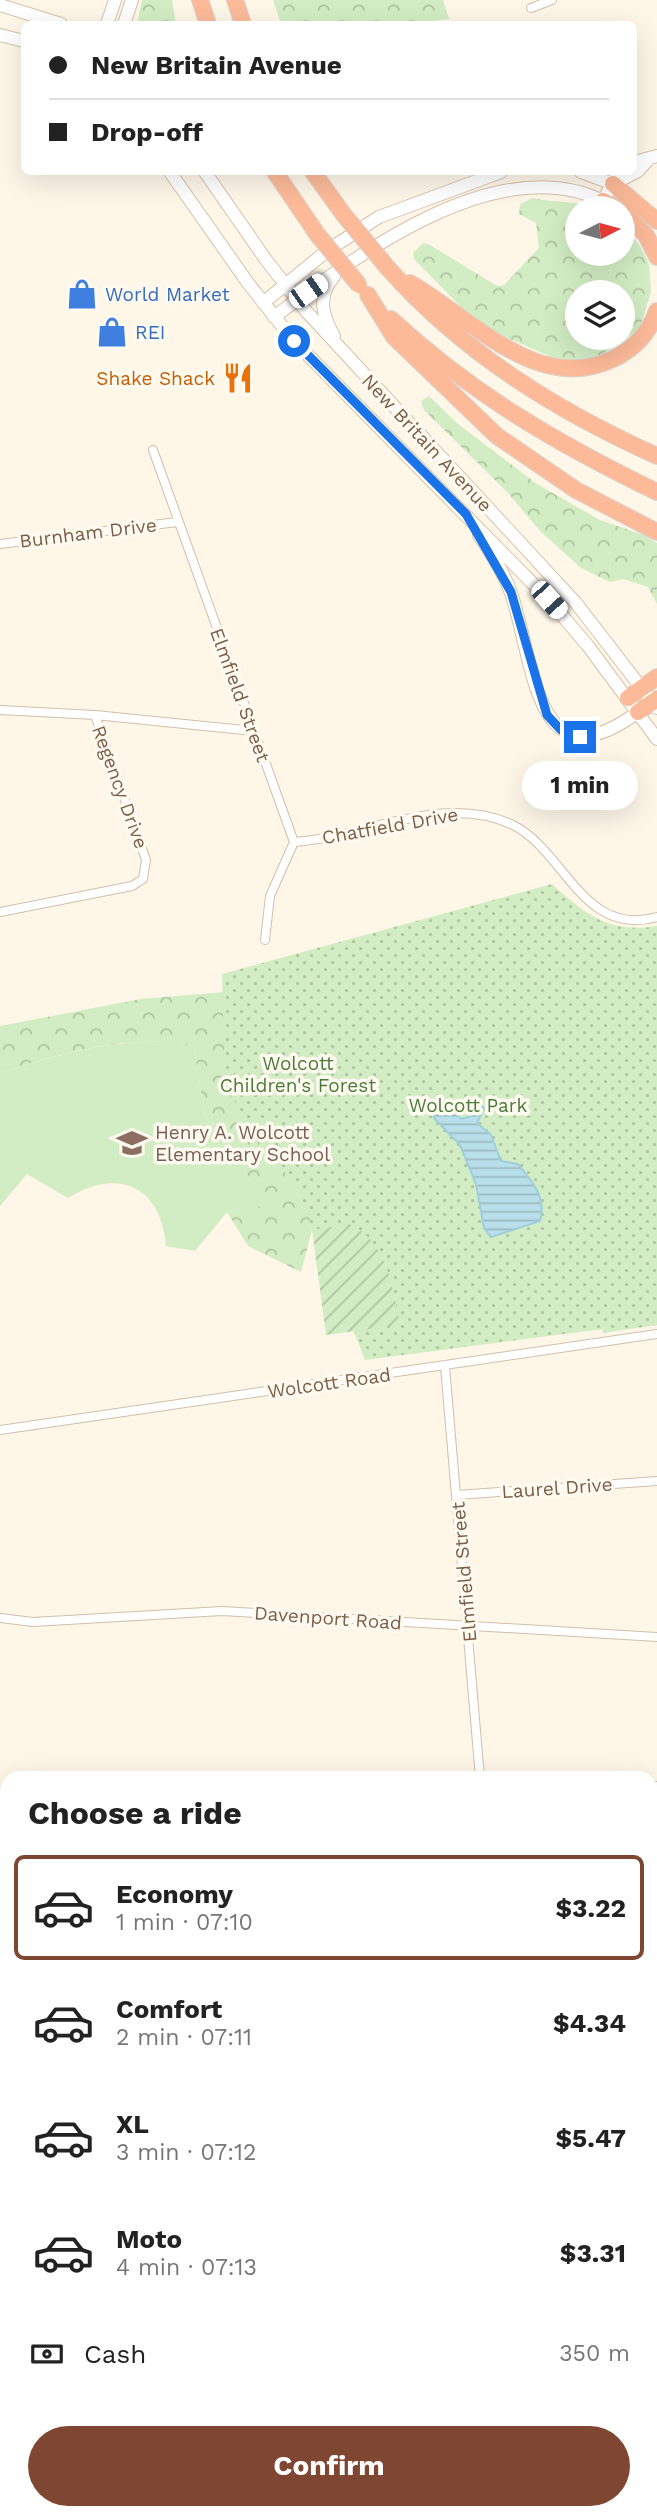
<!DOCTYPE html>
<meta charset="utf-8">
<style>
:root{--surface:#fff;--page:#f6f6f6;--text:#222;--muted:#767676;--line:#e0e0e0;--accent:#7f4731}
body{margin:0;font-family:"Work Sans",sans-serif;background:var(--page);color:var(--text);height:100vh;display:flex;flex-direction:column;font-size:26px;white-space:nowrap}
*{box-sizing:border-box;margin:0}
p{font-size:23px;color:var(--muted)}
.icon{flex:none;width:38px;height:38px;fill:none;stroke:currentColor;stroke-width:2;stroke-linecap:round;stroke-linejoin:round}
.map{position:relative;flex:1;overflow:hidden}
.panel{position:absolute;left:0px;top:1771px;width:658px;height:749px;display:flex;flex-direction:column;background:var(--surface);border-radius:21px 21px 0 0;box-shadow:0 7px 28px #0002}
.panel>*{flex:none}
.guide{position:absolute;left:21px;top:21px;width:616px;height:154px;border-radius:10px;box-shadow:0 7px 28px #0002;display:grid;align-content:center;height:154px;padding:0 28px;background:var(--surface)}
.needle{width:46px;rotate:84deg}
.controls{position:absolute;left:565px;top:196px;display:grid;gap:14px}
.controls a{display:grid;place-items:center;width:70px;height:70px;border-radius:50%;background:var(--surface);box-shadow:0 7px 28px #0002;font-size:35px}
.end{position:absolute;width:32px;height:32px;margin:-16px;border:9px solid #1a73e8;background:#fff;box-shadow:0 0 0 4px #fff}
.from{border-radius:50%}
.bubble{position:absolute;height:49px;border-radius:24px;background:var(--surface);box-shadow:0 7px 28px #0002;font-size:23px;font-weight:700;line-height:49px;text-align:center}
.car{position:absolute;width:21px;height:42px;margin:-21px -10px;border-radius:9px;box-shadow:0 0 5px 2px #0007;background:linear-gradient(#fff 24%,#345 0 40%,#fff 0 76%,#345 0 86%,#fff 0)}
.guide b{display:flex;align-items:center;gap:24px;height:66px;font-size:26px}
.guide b+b{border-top:2px solid var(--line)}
.guide i{width:18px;height:18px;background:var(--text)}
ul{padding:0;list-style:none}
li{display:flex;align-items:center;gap:21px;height:105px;margin:0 14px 10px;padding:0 14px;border:4px solid transparent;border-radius:10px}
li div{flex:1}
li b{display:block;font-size:26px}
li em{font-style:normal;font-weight:700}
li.current{border-color:var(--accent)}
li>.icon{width:63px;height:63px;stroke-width:1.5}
h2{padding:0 28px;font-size:32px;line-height:84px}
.pay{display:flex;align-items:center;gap:18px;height:77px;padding:0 28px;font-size:26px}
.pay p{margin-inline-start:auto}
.action{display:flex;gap:14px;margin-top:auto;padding:14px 28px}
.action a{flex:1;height:80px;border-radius:42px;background:var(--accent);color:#fff;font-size:28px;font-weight:700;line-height:80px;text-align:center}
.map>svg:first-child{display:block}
.grass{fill:#d2edc4}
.forest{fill:url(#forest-crowns);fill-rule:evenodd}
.park{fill:url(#park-dots)}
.garden{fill:url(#garden-furrows)}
.water{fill:url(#water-rules);stroke:#9ecfdc;stroke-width:2}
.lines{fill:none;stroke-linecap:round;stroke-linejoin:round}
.street-casing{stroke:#d1bfab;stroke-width:10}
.secondary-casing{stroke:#d7c1ab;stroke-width:14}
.highway-casing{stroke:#dcd5d0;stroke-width:18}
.street{stroke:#fff;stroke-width:8}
.secondary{stroke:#fff;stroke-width:12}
.highway{stroke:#fcba99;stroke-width:16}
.highway-bridge-casing{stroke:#dcd5d0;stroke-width:18;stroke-linecap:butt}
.highway-bridge{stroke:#fcba99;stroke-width:16}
.route{stroke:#1a73e8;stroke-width:9}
.labels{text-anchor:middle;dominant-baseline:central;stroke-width:7;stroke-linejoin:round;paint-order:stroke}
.shop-label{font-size:19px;fill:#366cbe;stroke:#fffaef;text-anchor:start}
.food-label{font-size:19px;fill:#c56008;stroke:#fffaef;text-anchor:end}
.street-label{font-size:19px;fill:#7a5e49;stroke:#fffaef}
.park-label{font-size:19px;fill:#4b7b3c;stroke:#fffaef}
.education-label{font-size:19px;fill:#785e54;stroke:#fffaef;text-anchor:start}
</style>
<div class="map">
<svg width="657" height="2520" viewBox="0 0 657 2520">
<defs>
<pattern id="forest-crowns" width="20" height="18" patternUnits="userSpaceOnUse" patternTransform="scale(1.75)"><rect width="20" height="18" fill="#d2edc4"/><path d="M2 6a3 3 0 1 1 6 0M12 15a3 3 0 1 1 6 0" fill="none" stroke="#afc3a1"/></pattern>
<pattern id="park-dots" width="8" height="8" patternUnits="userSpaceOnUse" patternTransform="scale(1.75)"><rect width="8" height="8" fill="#d2edc4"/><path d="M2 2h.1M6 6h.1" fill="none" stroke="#afc3a1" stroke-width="1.8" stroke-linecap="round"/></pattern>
<pattern id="garden-furrows" width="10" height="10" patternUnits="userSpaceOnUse" patternTransform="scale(1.75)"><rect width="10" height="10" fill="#d2edc4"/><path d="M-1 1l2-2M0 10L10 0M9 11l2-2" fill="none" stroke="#afc3a1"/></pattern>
<pattern id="water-rules" width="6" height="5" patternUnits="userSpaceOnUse" patternTransform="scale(1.75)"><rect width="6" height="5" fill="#b9e0ea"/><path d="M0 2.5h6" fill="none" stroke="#9bb9c0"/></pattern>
</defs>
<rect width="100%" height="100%" fill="#fef6e7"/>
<!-- grass -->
<path class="grass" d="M164 1036H177L186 1045 194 1046 205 1117 216 1129 235 1159 245 1164 244 1177 273 1200 269 1205 227 1212 195 1251 166 1246C161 1186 118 1167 68 1198L27 1174 0 1206V1073C49 1058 108 1040 159 1042Z"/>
<!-- forest -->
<path class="forest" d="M142 0H172L176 24H137Z
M273 0H443L449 19 405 24H281Z
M533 198C553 203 569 199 589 208H578V254H623V226L640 246 649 264 651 292 643 318 638 330 601 355 580 361 556 359 501 335 464 310 414 259 413 253 423 243 430 245 497 286 504 285 539 248 536 223 519 214 520 204ZM578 292H623V338H578Z
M429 396 458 424 537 484 600 520 644 535 657 543V604L648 587 623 579 610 582 581 568 540 531 508 493 424 410 421 401Z
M571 902 590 916 602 1329 419 1352 312 1230 301 1272 248 1246 227 1212 268 1205 272 1200 244 1177 245 1164 235 1159 216 1129 205 1117 194 1047 186 1045 177 1036H164L160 1042C107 1040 50 1057 0 1073V1026L140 999 236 991Z"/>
<!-- park -->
<path class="park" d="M552 884C585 914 609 934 657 926V1325L603 1333 602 1329 365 1360 300 1194 225 1088 222 974Z"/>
<!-- garden -->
<path class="garden" d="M349 1224C387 1240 393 1290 400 1325L326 1335 312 1230Z"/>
<!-- water -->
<path class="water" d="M481 1104 484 1109 477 1123 491 1135 501 1161 518 1164C532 1181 547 1198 540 1221L491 1237 484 1228 476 1184 460 1145 434 1118 433 1106 444 1105 462 1119 471 1116Z"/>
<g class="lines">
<!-- street casing -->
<g class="street-casing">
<path id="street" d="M531 8 552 0
M153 450 294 842 270 896 265 940
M0 544 177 522
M0 710 95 715 254 731
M294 842C366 837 443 792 513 825 565 851 583 938 657 917
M0 912 132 886 143 879 146 860 95 715
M445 1366 480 1778
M0 1430 657 1334
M457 1495 657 1481
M0 1618 33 1622 222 1611 657 1637
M651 1786H657
M0 1818 7 1817
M651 2105H657
M0 2131 7 2130
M651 2258H657
M0 2287 7 2286
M0 2418 7 2416
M651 2509 657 2508
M282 2513 284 2520
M553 2513 554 2520
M117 2520 147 2513
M560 2520 616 2513"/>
</g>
<!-- secondary casing -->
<g class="secondary-casing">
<path id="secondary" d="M0 5 61 24
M107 24 115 0
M124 24 132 0
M0 35 24 41
M634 162 657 156
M170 172 248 283 294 341 549 600 588 646 657 739
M205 172 266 260 306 311 576 603 657 708
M581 172 613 184 638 171 647 161
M334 276C317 297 322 314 334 336
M263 303 328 250 379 217 501 172
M274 317C356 256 497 149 603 201L618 172
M479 535C492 554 505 574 512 596 535 666 535 788 638 712
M651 1945H657
M0 1969 7 1968"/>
</g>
<!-- highway casing -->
<g class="highway-casing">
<path id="highway" d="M200 0 208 24
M235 0 243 24
M275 172 317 234
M313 172 344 215
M613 184 657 221
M603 201 616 208
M623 213 646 235 657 257
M387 267C462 352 555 410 657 456
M410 283C470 317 539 397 615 358 635 348 649 333 657 311
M368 295 394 337 497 436 576 490 657 532
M391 319C472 394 558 444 657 492
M628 698 657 677
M638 712 657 699"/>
</g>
<!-- street -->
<use href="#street" class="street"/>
<!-- secondary -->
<use href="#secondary" class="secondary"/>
<!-- highway -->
<use href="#highway" class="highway"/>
<!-- highway-bridge casing -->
<g class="highway-bridge-casing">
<path id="highway-bridge" d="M344 215 387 267
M317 234 359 285"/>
</g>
<!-- highway-bridge -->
<use href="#highway-bridge" class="highway-bridge"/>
</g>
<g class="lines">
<!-- route -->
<path class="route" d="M294 341 466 514 511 592 547 715 561 730 580 737"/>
</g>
<!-- icons -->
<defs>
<g id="shop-bare" transform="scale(2.415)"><path d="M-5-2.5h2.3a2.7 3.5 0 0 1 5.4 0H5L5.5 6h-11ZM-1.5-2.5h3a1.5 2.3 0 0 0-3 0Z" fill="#3f7fe0" stroke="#fffaef" stroke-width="2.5" paint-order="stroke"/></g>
<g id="restaurant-bare" transform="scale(2.415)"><path d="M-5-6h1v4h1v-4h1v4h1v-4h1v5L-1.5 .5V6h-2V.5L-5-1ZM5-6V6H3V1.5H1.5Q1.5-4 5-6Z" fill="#e8710a" stroke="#fffaef" stroke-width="2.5" paint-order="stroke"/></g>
<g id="school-bare" transform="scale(2.415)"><path d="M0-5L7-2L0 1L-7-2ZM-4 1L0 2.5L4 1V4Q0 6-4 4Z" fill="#8d6e63" stroke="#fffaef" stroke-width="2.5" paint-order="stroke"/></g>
</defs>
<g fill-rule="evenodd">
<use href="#shop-bare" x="82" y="294"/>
<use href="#shop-bare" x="112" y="332"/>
<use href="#restaurant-bare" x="238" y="378"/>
<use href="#school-bare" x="132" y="1143"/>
</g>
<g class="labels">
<!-- shop labels -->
<g class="shop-label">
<text x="105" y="294">World Market</text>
<text x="135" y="332">REI</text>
</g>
<!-- food labels -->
<g class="food-label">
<text x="215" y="378">Shake Shack</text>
</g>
<!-- street labels -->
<g class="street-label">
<text transform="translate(427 443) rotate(47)">New Britain Avenue</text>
<text transform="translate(88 533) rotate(-7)">Burnham Drive</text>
<text transform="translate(240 695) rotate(70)">Elmfield Street</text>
<text transform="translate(120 787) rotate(70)">Regency Drive</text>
<text transform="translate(390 826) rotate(-10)">Chatfield Drive</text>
<text transform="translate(329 1383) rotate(-8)">Wolcott Road</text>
<text transform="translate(557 1488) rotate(-4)">Laurel Drive</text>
<text transform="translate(464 1572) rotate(-95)">Elmfield Street</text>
<text transform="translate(328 1618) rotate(4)">Davenport Road</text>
</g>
<!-- park labels -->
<g class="park-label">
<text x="298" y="1063">Wolcott<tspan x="298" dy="22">Children's Forest</tspan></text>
<text x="468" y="1105">Wolcott Park</text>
</g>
<!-- education labels -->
<g class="education-label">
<text x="155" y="1132">Henry A. Wolcott<tspan x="155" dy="22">Elementary School</tspan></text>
</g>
</g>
</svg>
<div class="controls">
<a><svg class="needle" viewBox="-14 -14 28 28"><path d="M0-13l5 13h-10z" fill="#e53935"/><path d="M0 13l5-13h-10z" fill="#767676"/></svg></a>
<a><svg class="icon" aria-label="layers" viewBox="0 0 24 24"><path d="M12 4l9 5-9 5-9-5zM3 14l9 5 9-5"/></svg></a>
</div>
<i class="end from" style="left:294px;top:341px"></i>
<i class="end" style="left:580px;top:737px"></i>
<div class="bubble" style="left:522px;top:761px;width:116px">1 min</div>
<i class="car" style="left:308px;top:291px;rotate:55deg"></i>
<i class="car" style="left:549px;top:600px;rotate:138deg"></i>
<div class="guide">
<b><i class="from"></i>New Britain Avenue</b>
<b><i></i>Drop-off</b>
</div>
<section class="panel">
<h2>Choose a ride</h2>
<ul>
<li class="current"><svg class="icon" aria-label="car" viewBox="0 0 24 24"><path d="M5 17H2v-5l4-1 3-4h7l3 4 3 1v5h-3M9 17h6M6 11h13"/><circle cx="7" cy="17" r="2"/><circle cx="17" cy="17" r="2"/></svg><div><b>Economy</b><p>1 min · 07:10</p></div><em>$3.22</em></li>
<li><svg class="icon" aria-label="car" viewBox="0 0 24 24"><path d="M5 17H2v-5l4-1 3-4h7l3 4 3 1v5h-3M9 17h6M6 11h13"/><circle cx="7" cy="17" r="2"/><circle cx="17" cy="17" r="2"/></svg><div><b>Comfort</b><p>2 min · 07:11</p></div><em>$4.34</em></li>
<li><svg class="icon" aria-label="car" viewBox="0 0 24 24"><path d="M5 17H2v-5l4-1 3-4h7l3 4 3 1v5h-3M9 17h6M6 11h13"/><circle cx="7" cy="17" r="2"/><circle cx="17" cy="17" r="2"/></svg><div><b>XL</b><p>3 min · 07:12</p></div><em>$5.47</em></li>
<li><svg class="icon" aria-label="car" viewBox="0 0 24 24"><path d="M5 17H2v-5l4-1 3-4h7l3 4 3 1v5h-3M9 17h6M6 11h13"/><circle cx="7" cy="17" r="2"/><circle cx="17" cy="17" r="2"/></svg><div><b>Moto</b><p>4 min · 07:13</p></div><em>$3.31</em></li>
</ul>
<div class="pay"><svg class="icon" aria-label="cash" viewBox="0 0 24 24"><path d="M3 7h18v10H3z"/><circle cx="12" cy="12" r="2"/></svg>Cash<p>350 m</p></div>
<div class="action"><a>Confirm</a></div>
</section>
</div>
